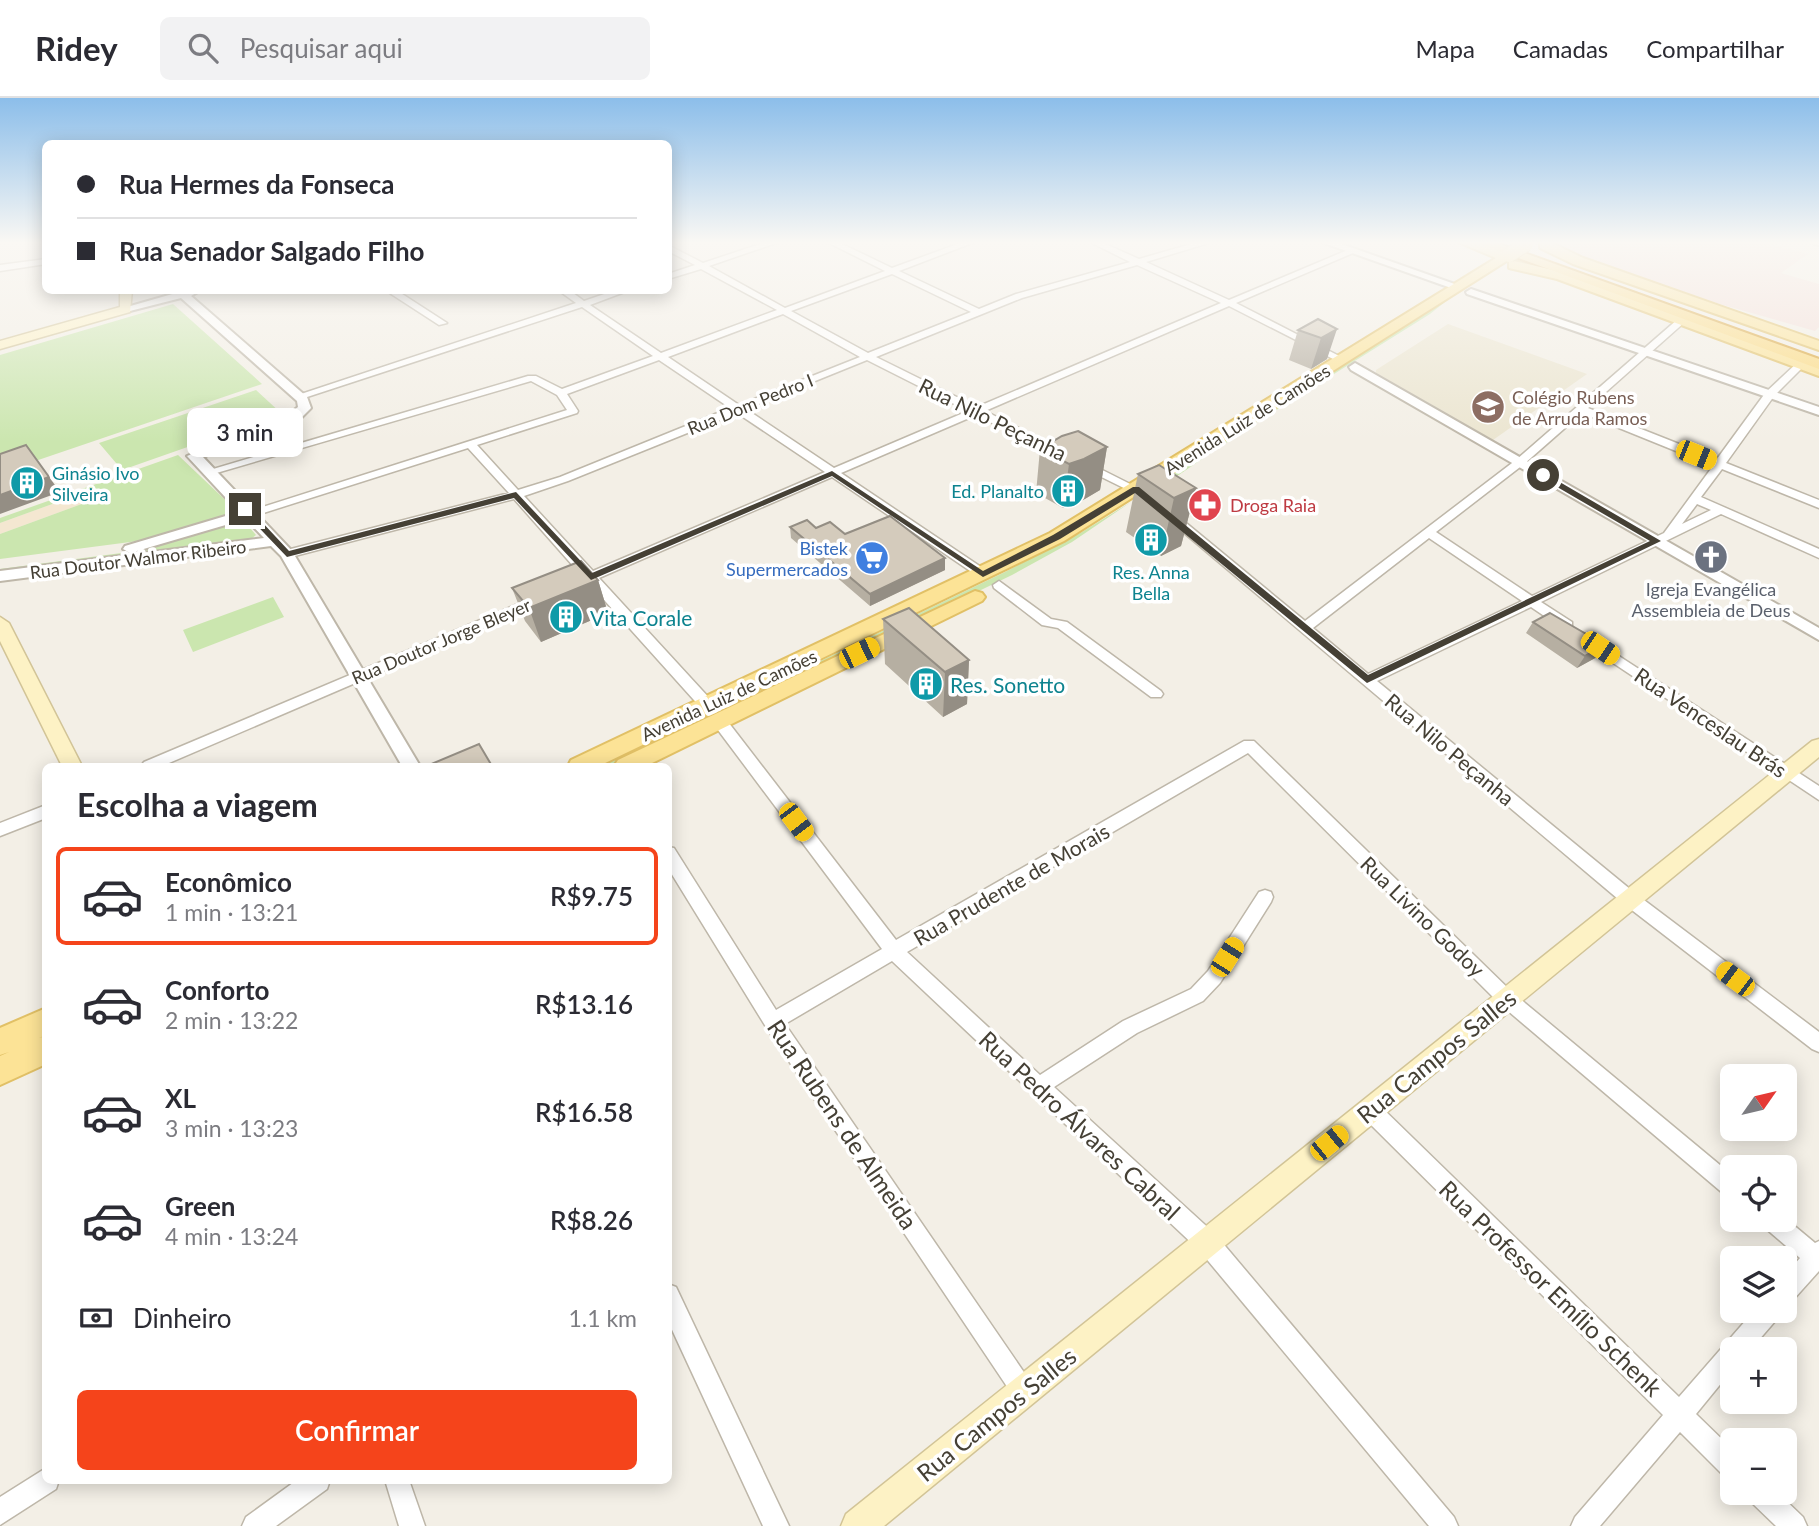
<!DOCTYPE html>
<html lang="pt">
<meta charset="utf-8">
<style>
:root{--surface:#fff;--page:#f2f2f3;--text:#2b2b33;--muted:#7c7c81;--line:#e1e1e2;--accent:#f5441b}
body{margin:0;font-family:Lato,sans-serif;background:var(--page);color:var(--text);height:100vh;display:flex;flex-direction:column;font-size:26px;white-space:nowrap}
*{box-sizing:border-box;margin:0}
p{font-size:23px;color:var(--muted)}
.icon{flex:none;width:38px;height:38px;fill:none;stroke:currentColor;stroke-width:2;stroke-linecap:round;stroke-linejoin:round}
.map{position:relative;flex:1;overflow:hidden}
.drawer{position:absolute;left:42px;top:665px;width:630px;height:721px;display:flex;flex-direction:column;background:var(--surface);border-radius:10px;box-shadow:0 4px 18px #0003}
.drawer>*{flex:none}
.banner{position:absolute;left:42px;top:42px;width:630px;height:154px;border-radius:10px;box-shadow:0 4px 18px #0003;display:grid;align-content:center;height:154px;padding:0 35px;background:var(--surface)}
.needle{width:46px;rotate:56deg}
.controls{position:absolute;left:1720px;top:966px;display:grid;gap:14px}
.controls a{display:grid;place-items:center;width:77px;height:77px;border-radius:10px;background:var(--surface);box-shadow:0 4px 18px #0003;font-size:35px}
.end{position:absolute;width:32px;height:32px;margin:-16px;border:9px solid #454035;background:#fff;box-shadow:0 0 0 4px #fff}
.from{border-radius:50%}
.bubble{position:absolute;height:49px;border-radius:10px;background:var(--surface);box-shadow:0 4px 18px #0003;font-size:23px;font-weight:600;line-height:49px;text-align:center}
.car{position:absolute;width:21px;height:42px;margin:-21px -10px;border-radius:9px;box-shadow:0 0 5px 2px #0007;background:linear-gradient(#f5c518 24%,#345 0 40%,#f5c518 0 76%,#345 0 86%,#f5c518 0)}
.banner b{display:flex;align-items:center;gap:24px;height:66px;font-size:26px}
.banner b+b{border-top:2px solid var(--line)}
.banner i{width:18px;height:18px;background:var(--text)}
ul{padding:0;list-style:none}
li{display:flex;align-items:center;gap:21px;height:98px;margin:0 14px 10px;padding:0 21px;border:4px solid transparent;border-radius:10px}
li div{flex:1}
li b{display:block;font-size:26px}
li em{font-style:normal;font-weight:600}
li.on{border-color:var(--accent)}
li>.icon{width:63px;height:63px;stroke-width:1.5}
h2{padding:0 35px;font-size:32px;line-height:84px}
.pay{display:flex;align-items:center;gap:18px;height:77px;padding:0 35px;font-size:26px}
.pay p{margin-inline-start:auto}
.primary-button{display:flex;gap:14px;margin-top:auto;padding:14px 35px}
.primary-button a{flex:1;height:80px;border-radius:10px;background:var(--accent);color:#fff;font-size:28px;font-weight:600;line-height:80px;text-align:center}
header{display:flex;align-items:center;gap:42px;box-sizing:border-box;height:98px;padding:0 35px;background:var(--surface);border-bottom:2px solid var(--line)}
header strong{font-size:33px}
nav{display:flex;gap:38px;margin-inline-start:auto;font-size:24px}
.search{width:490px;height:63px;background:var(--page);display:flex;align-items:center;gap:18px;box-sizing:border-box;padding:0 24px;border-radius:10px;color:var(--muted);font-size:26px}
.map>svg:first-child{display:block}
.commercial{fill:#f4e7d1}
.education{fill:#ebe5d0}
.medical{fill:#f3ded9}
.green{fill:#cbe6af}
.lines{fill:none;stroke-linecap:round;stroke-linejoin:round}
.minor-casing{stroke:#beb7a9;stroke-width:3}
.tertiary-casing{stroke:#beb7a9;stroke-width:4}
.secondary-casing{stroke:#d2c497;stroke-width:3}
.primary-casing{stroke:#e1c066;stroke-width:4}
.trunk-casing{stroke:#daa539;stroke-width:4}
.minor{fill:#fff;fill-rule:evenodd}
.tertiary{fill:#fff;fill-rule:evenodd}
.secondary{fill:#fdf2c5;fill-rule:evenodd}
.primary{fill:#fce396;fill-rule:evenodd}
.trunk{fill:#fbda80;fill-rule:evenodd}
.primary-bridge-casing{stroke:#e1c066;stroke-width:16;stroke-linecap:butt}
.primary-bridge{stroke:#fce396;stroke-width:14}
.wall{fill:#b6afa2}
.shaded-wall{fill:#948e84}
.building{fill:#d4cbbc;stroke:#948e84;stroke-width:2}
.route{fill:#454035}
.labels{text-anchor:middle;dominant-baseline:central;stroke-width:7;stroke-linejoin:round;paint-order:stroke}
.far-education-label{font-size:18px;fill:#785e54;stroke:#fff;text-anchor:start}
.far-street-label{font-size:18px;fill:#454035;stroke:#fff}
.far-culture-label{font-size:18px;fill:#0d838f;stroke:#fff;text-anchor:start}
.far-health-label{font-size:18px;fill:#be3a42;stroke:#fff;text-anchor:start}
.far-shop-label{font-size:18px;fill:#366cbe;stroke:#fff;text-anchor:end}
.far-worship-label{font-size:18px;fill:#5b616d;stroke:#fff}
.street-label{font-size:21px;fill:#454035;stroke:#fff}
.culture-label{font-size:21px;fill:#0d838f;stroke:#fff;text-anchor:start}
.near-street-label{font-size:24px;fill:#454035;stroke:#fff}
</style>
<header>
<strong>Ridey</strong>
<div class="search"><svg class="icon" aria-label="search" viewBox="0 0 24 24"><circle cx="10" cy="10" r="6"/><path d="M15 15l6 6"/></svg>Pesquisar aqui</div>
<nav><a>Mapa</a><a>Camadas</a><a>Compartilhar</a></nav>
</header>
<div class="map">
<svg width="1819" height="1428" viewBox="0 0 1819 1428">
<rect width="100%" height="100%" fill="#f3efe6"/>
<!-- commercial -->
<path class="commercial" d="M91 392 98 400 0 436V425Z"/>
<!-- education -->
<path class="education" d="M1448 226 1587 276 1493 342 1376 275V272Z"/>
<!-- medical -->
<path class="medical" d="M1566 144H1761L1808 156 1781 175 1819 186V229L1815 233 1649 186 1557 150Z"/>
<!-- green -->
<path class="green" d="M1455 196 1430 216 1249 329 1164 387 1159 386 1205 351Z
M173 206 262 286 0 375V257Z
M256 292 282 316 122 372 99 345Z
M178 357 238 414 138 443 0 461V436L98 400 91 392 0 425V420Z
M1131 404 1072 444 1012 477 629 662 614 668H602L1005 474 1082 434Z
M238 423 245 424 256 437 251 441 0 475V471L144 452Z
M273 499 284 519 193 554 183 532Z"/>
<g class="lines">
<!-- minor casing -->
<g class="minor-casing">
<path id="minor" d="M766 144H779L709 168 785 210 885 173 827 144H838L892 170 963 144H975L899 173 979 211 1016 196 1130 164 1090 144H1101L1139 161 1198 144H1212L1146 164 1229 202 1350 151 1354 153 1353 155 1236 205 1347 262 1339 264 1229 208 985 313 1148 395V399L1144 400 976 317 841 375 987 473V479H979L832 379 599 480 712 603 714 607 712 611H702L588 484 576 489 572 488V482L582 478 514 401 287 460 281 456 283 453 509 395 468 350 254 418H246L244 415 567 312 557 297 531 283 213 376 203 374 528 278H536L562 291 653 258 582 209 304 300 295 298 576 205 558 192H569L584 203 616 192H630L590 207 661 255 777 212 701 171 668 181V176L695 167 668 153V147L703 165ZM1137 167 1221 205 977 309 876 259 1022 200ZM892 176 971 214 868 255 791 213ZM783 216 860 259 739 307 668 259ZM659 262 730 310 560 379 518 392 477 347 577 315 578 313 567 296ZM867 262 968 313 834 370 746 311ZM737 315 825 374 593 473 524 398 568 383Z
M46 161V166L0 173V167Z
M385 192H396L447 225 439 227Z
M1678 221 1686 223 1588 310 1717 361 1766 294 1798 264H1804V268L1774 298 1726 365 1819 402V410L1722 371 1701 399 1819 451V460L1721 416 1541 504 1572 524V530H1562L1531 509 1377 583 1636 796 1819 934V954L1812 951 1624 806 1164 418 1170 414 1174 415 1305 523 1516 362ZM1582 315 1713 368 1664 435 1532 498 1436 434 1524 366ZM1697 406 1711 412 1682 426ZM1429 440 1522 503 1368 576 1313 530Z
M999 483 1051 521 1067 524 1161 593 1163 596 1161 599H1151L1058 530 1042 527 994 490 993 487Z
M539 497 544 498V504L162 668H141L144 664Z
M1585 536 1819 688V702L1580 543V537Z
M720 619 725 620 896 842 1244 643H1254L1513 895 1732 1077V1100L1725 1097 1501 907 1248 655 907 854 1040 977 1123 923 1191 891 1208 873 1259 794 1265 792 1271 794 1273 799 1271 804 1220 885 1203 903 1137 935 1054 989 1215 1136 1454 1419 1458 1428H1429L1199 1152 892 863 785 926 1032 1286 1036 1294 1032 1302 1024 1306 1016 1302 766 929 668 770V749L674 750 776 912 882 851 715 628 713 624Z
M46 707V720L0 738V725Z
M1370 1003 1377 1005 1679 1299 1754 1213H1780L1777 1221 1751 1251H1732V1272L1696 1316 1732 1351V1380L1723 1377 1680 1334 1600 1428H1571L1575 1419 1663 1317 1363 1019 1360 1012 1363 1005Z
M1785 1120 1815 1145 1819 1143V1173L1793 1202 1785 1205V1177L1800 1160 1764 1129 1760 1122Z
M668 1186 676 1189 789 1428H763L668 1223Z
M46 1370V1382H59L56 1391 0 1427V1399Z
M297 1382H330L327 1391 276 1428H242L246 1419Z
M385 1382H409L425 1428H399Z
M1748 1395H1778L1803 1419 1807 1428H1776L1751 1404Z"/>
</g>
<!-- tertiary casing -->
<g class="tertiary-casing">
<path id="tertiary" d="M1321 144H1336L1463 189 1454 191Z
M1813 144H1819V147L1814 146Z
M1471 191 1819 309V317L1467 196 1466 194Z
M201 192 191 198 307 299 311 310 299 322 203 359 292 453 420 668H402L281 458 271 448 0 483V473L264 440 246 421 130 455 123 451 125 448 239 414 187 358 289 316 298 309 297 303 181 200 126 214 120 211 183 193Z
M1355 265 1819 530V542L1351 272 1349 269Z"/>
</g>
<!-- secondary casing -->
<g class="secondary-casing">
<path id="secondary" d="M120 192H132L130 214 0 251V243L120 209Z
M0 519 9 525 82 668H62L0 543Z
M1819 641V659L884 1428H841L846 1416 1812 643Z"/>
</g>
<!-- primary casing -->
<g class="primary-casing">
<path id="primary" d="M1458 144H1477L1516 157 1064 443 599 668H568L571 662 1050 435 1496 160Z
M1540 144H1550L1583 160 1819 243V252L1573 166 1540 150Z
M1514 163 1566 175 1819 268V278L1557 181 1509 170V164Z
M975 493 982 495 985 499 982 503 646 668H614L618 662Z
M46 910V937L39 940 46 938V966L0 987V958L9 954 0 957V930Z"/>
</g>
<!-- trunk casing -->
<g class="trunk-casing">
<path id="trunk" d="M1475 144H1494L1819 261V271Z"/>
</g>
<!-- minor -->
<use href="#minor" class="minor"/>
<!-- tertiary -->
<use href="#tertiary" class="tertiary"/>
<!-- secondary -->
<use href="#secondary" class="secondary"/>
<!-- primary -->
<use href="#primary" class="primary"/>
<!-- trunk -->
<use href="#trunk" class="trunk"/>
<!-- primary-bridge casing -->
<g class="primary-bridge-casing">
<path id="primary-bridge" d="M1509 157 1526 146"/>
</g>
<!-- primary-bridge -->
<use href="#primary-bridge" class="primary-bridge"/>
</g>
<!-- wall -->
<path class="wall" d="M1318 221 1327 261 1311 271 1289 262 1298 232Z
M1107 349 1100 392 1078 405 1063 410 1036 395 1040 351Z
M1138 376 1196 390 1181 448 1161 458 1126 434Z
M790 429 816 430 845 436 945 472 870 508 791 440Z
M598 482 608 515 541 544 525 523 512 490Z
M883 521 969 562 967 606 943 619 885 566Z
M1533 524 1605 547 1597 559 1577 570 1526 535Z"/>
<!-- shaded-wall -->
<path class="shaded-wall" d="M1337 231 1327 261 1311 271 1321 240Z
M26 347 60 394 0 416V397Z
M1107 349 1100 392 1078 405 1063 410 1069 366Z
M1196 390 1181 448 1161 458 1174 400Z
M945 460V472L870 508V496Z
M598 482 608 515 541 544 529 510Z
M1605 547 1597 559 1577 570 1585 558Z
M969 562 967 606 943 619 945 574Z"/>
<!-- building -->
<path class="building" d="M1318 221 1337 231 1321 240 1298 232Z
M1078 333 1107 349 1084 361 1069 366 1040 351 1062 338Z
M26 347 49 379 0 397V356Z
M1159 367 1196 390 1174 400 1138 376Z
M890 418 945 460 870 496 790 429 807 422 816 430 830 424 845 436Z
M581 463 598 482 529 510 512 490Z
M909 510 969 562 945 574 883 521Z
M1550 515 1605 547 1585 558 1533 524Z
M479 646 492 668H430L429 667Z"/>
<!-- sky -->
<linearGradient id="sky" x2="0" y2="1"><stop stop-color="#8cbeea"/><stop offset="0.42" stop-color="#faf8f4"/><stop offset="1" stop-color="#faf8f4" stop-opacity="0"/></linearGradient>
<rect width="1819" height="344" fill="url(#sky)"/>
<!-- route -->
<path class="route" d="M832 373 983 473 1053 437 1133 389H1139L1368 577 1650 443 1540 379V376H1546L1661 443 1367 585 1135 395 1060 441 983 479 832 378 591 482 514 400 287 459 241 411 248 409 289 453 516 394 592 475Z"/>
<!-- icons -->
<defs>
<g id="school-disc" transform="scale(1.75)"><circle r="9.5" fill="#8d6e63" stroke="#fff"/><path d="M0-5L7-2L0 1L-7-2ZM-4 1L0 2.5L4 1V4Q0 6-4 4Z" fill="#fff"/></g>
<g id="building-disc" transform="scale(1.75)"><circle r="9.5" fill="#0f9aa8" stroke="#fff"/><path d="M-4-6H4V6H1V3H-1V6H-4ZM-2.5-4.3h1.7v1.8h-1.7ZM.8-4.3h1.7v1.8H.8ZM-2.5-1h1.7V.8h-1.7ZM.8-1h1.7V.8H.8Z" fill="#fff"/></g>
<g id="pharmacy-disc" transform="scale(1.75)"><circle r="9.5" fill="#e0444e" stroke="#fff"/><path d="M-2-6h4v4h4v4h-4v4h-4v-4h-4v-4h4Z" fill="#fff"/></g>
<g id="church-disc" transform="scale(1.75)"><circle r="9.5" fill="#6b7280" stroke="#fff"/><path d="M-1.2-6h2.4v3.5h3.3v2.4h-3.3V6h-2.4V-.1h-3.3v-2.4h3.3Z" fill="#fff"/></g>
<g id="supermarket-disc" transform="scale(1.75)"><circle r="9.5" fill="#3f7fe0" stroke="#fff"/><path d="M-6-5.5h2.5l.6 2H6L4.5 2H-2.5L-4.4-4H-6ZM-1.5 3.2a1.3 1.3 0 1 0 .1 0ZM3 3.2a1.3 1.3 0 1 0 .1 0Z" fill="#fff"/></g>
</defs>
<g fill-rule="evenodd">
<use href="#school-disc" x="1488" y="309"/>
<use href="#building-disc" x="27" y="385"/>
<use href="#building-disc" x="1068" y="393"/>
<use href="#pharmacy-disc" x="1205" y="407"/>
<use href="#building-disc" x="1151" y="442"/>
<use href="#church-disc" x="1711" y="459"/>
<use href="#supermarket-disc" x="872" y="460"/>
<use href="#building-disc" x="566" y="519"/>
<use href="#building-disc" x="926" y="586"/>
</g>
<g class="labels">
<!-- far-education labels -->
<g class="far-education-label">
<text x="1512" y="299">Colégio Rubens<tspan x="1512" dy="21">de Arruda Ramos</tspan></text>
</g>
<!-- far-street labels -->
<g class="far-street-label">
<text transform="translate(750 306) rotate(-22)">Rua Dom Pedro I</text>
<text transform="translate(1247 321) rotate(-32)">Avenida Luiz de Camões</text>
<text transform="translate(138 461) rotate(-7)">Rua Doutor Walmor Ribeiro</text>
<text transform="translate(441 543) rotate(-23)">Rua Doutor Jorge Bleyer</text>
<text transform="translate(729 597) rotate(-25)">Avenida Luiz de Camões</text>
</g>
<!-- far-culture labels -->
<g class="far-culture-label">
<text x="52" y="375">Ginásio Ivo<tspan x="52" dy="21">Silveira</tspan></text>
<text x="1044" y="393" text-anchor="end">Ed. Planalto</text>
<text x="1151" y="474" text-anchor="middle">Res. Anna<tspan x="1151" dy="21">Bella</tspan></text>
</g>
<!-- far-health labels -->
<g class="far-health-label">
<text x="1230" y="407">Droga Raia</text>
</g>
<!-- far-shop labels -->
<g class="far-shop-label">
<text x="848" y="450">Bistek<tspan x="848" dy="21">Supermercados</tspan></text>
</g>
<!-- far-worship labels -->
<g class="far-worship-label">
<text x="1711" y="491">Igreja Evangélica<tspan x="1711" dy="21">Assembleia de Deus</tspan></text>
</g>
<!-- street labels -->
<g class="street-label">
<text transform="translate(993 321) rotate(26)">Rua Nilo Peçanha</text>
<text transform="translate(1711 624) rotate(34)">Rua Venceslau Brás</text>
<text transform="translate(1450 651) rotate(40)">Rua Nilo Peçanha</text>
<text transform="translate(1011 786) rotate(-30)">Rua Prudente de Morais</text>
<text transform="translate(1423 818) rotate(44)">Rua Livino Godoy</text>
</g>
<!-- culture labels -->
<g class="culture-label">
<text x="590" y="519">Vita Corale</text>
<text x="950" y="586">Res. Sonetto</text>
</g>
<!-- near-street labels -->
<g class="near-street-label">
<text transform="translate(1436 958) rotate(-39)">Rua Campos Salles</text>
<text transform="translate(843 1026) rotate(56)">Rua Rubens de Almeida</text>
<text transform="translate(1080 1027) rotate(43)">Rua Pedro Álvares Cabral</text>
<text transform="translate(1551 1190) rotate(44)">Rua Professor Emílio Schenk</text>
<text transform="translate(996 1316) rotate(-39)">Rua Campos Salles</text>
</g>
</g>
</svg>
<div class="controls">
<a><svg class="needle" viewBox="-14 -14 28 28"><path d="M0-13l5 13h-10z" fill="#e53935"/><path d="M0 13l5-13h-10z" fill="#7c7c81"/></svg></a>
<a><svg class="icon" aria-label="locate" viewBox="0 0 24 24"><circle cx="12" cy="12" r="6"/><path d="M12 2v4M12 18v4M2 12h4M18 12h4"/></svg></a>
<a><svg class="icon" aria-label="layers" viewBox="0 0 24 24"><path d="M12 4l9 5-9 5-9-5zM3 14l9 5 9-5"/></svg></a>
<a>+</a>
<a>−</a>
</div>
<i class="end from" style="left:1543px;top:377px"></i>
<i class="end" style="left:245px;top:411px"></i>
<div class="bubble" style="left:187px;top:310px;width:116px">3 min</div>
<i class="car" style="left:1696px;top:357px;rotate:112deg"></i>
<i class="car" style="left:1600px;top:550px;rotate:124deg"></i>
<i class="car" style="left:859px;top:555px;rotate:64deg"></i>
<i class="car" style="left:796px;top:724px;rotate:143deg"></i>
<i class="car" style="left:1227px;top:859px;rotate:32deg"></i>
<i class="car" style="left:1735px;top:881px;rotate:307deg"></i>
<i class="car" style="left:1329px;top:1045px;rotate:51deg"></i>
<div class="banner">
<b><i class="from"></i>Rua Hermes da Fonseca</b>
<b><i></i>Rua Senador Salgado Filho</b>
</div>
<section class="drawer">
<h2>Escolha a viagem</h2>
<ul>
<li class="on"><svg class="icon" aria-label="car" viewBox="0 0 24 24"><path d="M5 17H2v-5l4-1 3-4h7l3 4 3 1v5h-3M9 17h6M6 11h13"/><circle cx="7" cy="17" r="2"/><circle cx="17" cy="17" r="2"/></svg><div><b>Econômico</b><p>1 min · 13:21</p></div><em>R$9.75</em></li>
<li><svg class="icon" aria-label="car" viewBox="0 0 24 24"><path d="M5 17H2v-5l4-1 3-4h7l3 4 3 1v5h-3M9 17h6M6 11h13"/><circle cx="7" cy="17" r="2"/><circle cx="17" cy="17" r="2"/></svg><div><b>Conforto</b><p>2 min · 13:22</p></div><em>R$13.16</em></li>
<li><svg class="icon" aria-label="car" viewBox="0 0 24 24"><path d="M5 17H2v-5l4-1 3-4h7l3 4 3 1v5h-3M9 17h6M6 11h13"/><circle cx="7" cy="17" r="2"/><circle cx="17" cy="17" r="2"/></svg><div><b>XL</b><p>3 min · 13:23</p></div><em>R$16.58</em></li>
<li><svg class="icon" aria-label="car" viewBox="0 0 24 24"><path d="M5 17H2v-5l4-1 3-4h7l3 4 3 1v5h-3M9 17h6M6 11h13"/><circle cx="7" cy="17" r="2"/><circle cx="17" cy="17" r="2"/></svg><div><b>Green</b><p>4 min · 13:24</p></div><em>R$8.26</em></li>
</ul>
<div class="pay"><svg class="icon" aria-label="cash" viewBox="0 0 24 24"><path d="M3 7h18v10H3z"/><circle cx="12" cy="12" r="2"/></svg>Dinheiro<p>1.1 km</p></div>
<div class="primary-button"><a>Confirmar</a></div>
</section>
</div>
